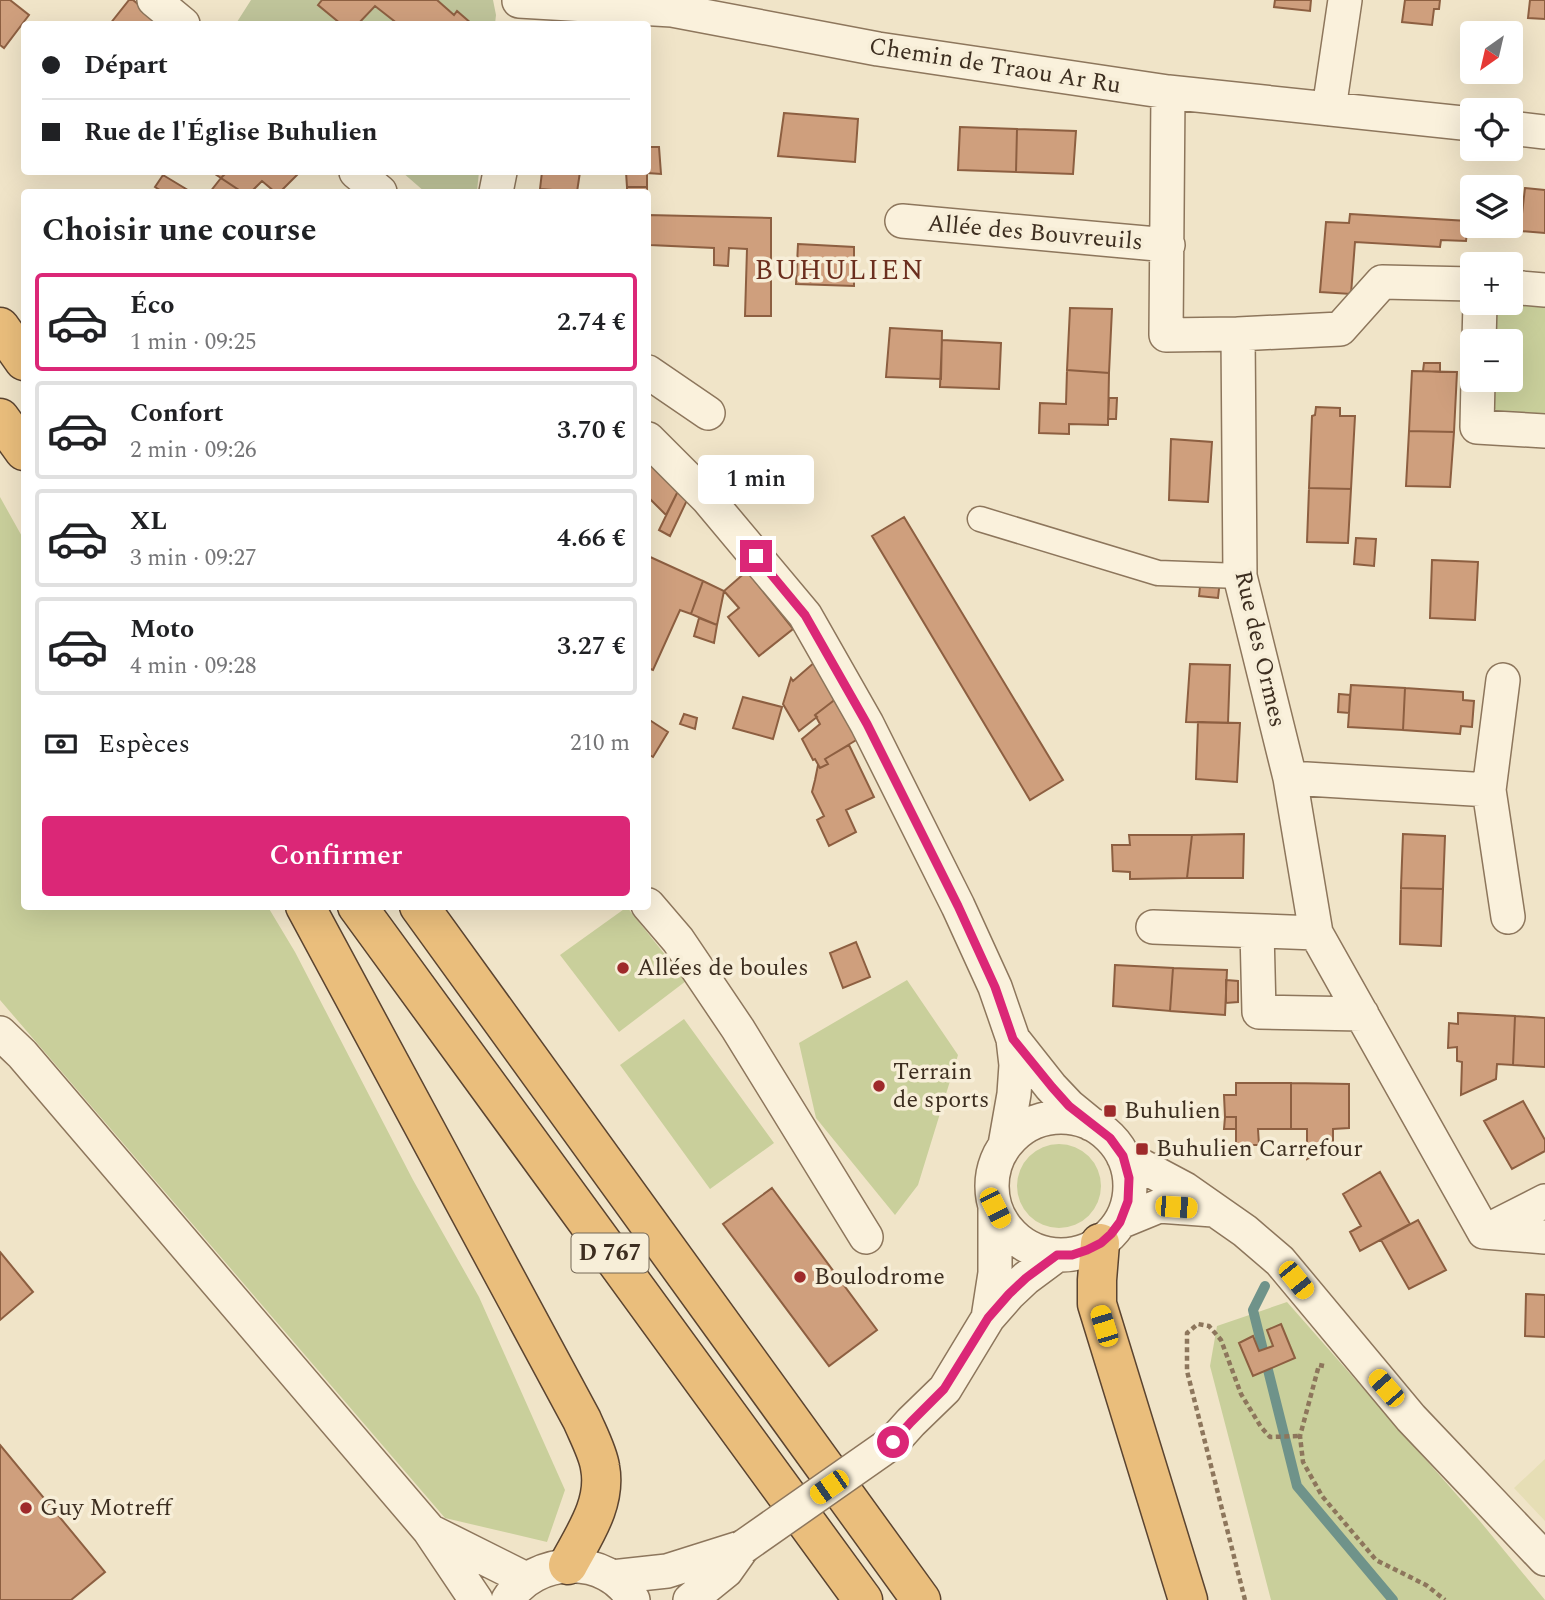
<!DOCTYPE html>
<html lang="fr">
<meta charset="utf-8">
<style>
:root{--surface:#fff;--page:#f2f2f2;--text:#202124;--muted:#757577;--line:#e0e0e0;--accent:#db2777}
body{margin:0;font-family:Spectral,serif;background:var(--page);color:var(--text);height:100vh;display:flex;flex-direction:column;font-size:26px;white-space:nowrap}
*{box-sizing:border-box;margin:0}
p{font-size:23px;color:var(--muted)}
.icon{flex:none;width:38px;height:38px;fill:none;stroke:currentColor;stroke-width:2;stroke-linecap:round;stroke-linejoin:round}
.map{position:relative;flex:1;overflow:hidden}
.panel{position:absolute;left:21px;top:189px;width:630px;height:721px;display:flex;flex-direction:column;background:var(--surface);border-radius:7px;box-shadow:0 7px 28px #0002}
.panel>*{flex:none}
.top-card{position:absolute;left:21px;top:21px;width:630px;height:154px;border-radius:7px;box-shadow:0 7px 28px #0002;display:grid;align-content:center;height:154px;padding:0 21px;background:var(--surface)}
.needle{width:46px;rotate:214deg}
.tools{position:absolute;left:1460px;top:21px;display:grid;gap:14px}
.tools a{display:grid;place-items:center;width:63px;height:63px;border-radius:7px;background:var(--surface);box-shadow:0 7px 28px #0002;font-size:35px}
.end{position:absolute;width:32px;height:32px;margin:-16px;border:9px solid #db2777;background:#fff;box-shadow:0 0 0 4px #fff}
.from{border-radius:50%}
.bubble{position:absolute;height:49px;border-radius:7px;background:var(--surface);box-shadow:0 7px 28px #0002;font-size:23px;font-weight:600;line-height:49px;text-align:center}
.car{position:absolute;width:21px;height:42px;margin:-21px -10px;border-radius:9px;box-shadow:0 0 5px 2px #0007;background:linear-gradient(#f5c518 24%,#345 0 40%,#f5c518 0 76%,#345 0 86%,#f5c518 0)}
.top-card b{display:flex;align-items:center;gap:24px;height:66px;font-size:26px}
.top-card b+b{border-top:2px solid var(--line)}
.top-card i{width:18px;height:18px;background:var(--text)}
ul{padding:0;list-style:none}
li{display:flex;align-items:center;gap:21px;height:98px;margin:0 14px 10px;padding:0 7px;border:4px solid var(--line);border-radius:7px}
li div{flex:1}
li b{display:block;font-size:26px}
li em{font-style:normal;font-weight:600}
li.current{border-color:var(--accent)}
li>.icon{width:63px;height:63px;stroke-width:1.5}
h2{padding:0 21px;font-size:32px;line-height:84px}
.pay{display:flex;align-items:center;gap:18px;height:77px;padding:0 21px;font-size:26px}
.pay p{margin-inline-start:auto}
.primary-button{display:flex;gap:14px;margin-top:auto;padding:14px 21px}
.primary-button a{flex:1;height:80px;border-radius:7px;background:var(--accent);color:#fff;font-size:28px;font-weight:600;line-height:80px;text-align:center}
.map>svg:first-child{display:block}
.farmland{fill:#e6deb5}
.green{fill:#c9cf9b}
.cemetery{fill:#bfc49a}
.lines{fill:none;stroke-linecap:round;stroke-linejoin:round}
.stream{stroke:#6f938a;stroke-width:10}
.building{fill:#cf9f7d;stroke:#8d5f41;stroke-width:2}
.pedestrian-casing{stroke:#8d765c;stroke-width:27}
.minor-casing{stroke:#8d765c;stroke-width:36}
.trunk-casing{stroke:#5b4430;stroke-width:41}
.path{stroke:#8d765c;stroke-width:4.5;stroke-dasharray:5 3.5;stroke-linecap:butt}
.pedestrian{stroke:#faf1dc;stroke-width:24}
.minor{stroke:#faf1dc;stroke-width:33}
.trunk{stroke:#eabe7c;stroke-width:38}
.minor-bridge-casing{stroke:#8d765c;stroke-width:36;stroke-linecap:butt}
.minor-bridge{stroke:#faf1dc;stroke-width:33}
.route{stroke:#db2777;stroke-width:9}
.poi-dot{fill:#9e2a2b;stroke:#f7eed8;stroke-width:2.5}
.labels{text-anchor:middle;dominant-baseline:central;stroke-width:7;stroke-linejoin:round;paint-order:stroke}
.shield{fill:#f7eed8;stroke:#756857;stroke-width:2}
.shield-label{font-size:23px;font-weight:bold;fill:#3d2e20}
.street-label{font-size:24px;fill:#3d2e20;stroke:#f7eed8}
.poi-label{font-size:24px;fill:#3d2e20;stroke:#f7eed8;text-anchor:start}
.quarter-label{font-size:28px;letter-spacing:2px;fill:#6b2e1e;stroke:#f7eed8}
</style>
<div class="map">
<svg width="1545" height="1600" viewBox="0 0 1545 1600">
<rect width="100%" height="100%" fill="#f0e4c8"/>
<!-- farmland -->
<path class="farmland" d="M1545 1459V1521L1514 1488Z"/>
<!-- green -->
<path class="green" d="M1505 303 1545 304V416L1500 414 1494 408V380H1510V341H1495V314Z
M0 497 24 540V906L268 907 295 952 413 1180 479 1297 565 1490 547 1542 445 1518 0 1000Z
M627 907 686 981 619 1032 560 955Z
M907 980 958 1055 918 1185 895 1215 816 1118 799 1043Z
M684 1019 774 1143 710 1189 620 1065Z
M1017 1186a42 42 0 1 1 84 0a42 42 0 1 1-84 0Z
M1287 1302 1479 1520 1545 1600H1271L1210 1366 1217 1326Z"/>
<!-- cemetery -->
<path class="cemetery" d="M251 0H493L496 15 495 24H240L237 22Z
M402 172H479L477 191 474 192H425Z"/>
<g class="lines">
<!-- stream -->
<path class="stream" d="M1265 1286 1253 1310 1297 1486 1393 1600"/>
</g>
<!-- building -->
<path class="building" d="M0 0H10L29 15 4 48 0 45Z
M129 0H133L162 24H110Z
M322 0H437L454 15 457 11 472 24H398L375 6 358 24H341L318 5Z
M1275 0H1311L1310 11 1274 7Z
M1405 0H1440L1439 9H1434L1432 25 1402 22Z
M1530 0H1545V19L1528 18Z
M784 113 858 119 855 162 778 156Z
M960 127 1017 129 1016 172 958 170Z
M1017 129 1076 131 1073 174 1016 172Z
M648 147H659L661 174 647 173Z
M212 172H227L221 178Z
M227 172H300L280 192H275L262 181 251 192H242L221 178Z
M542 172H580L577 192 540 189Z
M626 172H647V187H627Z
M163 175 191 192H163L155 187Z
M221 178 242 192H210Z
M627 187H647V192H627Z
M1525 188 1545 190V233L1520 231Z
M1350 214 1468 221 1466 241 1441 240 1440 247 1355 242 1351 294 1320 292 1326 222 1349 223Z
M648 215 771 218V316H745L747 249 729 248 728 266 714 265V248L650 245Z
M798 244 854 247V286L796 284Z
M1070 308 1112 309 1109 373 1067 370Z
M890 328 942 331 941 379 886 377Z
M942 340 1001 343 999 389 940 387Z
M1424 363H1440V372L1423 371Z
M1067 370 1109 373 1108 425 1069 424V434L1039 433 1040 403 1066 404Z
M1412 371 1457 372 1454 432 1409 431Z
M1109 398H1117L1116 419H1108Z
M1316 407 1340 408V416H1355L1351 489 1309 488 1312 416 1315 415Z
M1409 431 1454 432 1450 487 1406 486Z
M1171 439 1212 442 1208 502 1169 500Z
M648 453 680 487 666 515 648 497Z
M723 472 735 484 729 489 717 477Z
M680 487 689 496 670 536 659 530Z
M1309 488 1351 489 1348 543 1307 542Z
M904 517 1063 780 1030 800 872 536Z
M1356 538 1376 539 1374 566 1354 564Z
M648 556 703 581 691 614 680 610 653 670 648 668Z
M1432 560 1478 562 1475 620 1430 618Z
M747 571 793 629 759 656 728 617 739 608 724 591Z
M1201 578 1220 580 1218 598 1199 596Z
M703 581 724 591 717 625 691 614Z
M699 618 717 625 714 643 694 636Z
M816 661 837 698 815 715 817 717 799 731 783 704 791 678 793 681Z
M1190 664 1230 665 1228 723 1186 722Z
M1351 685 1405 688 1403 730 1348 727Z
M1405 688 1463 692V700L1474 701 1472 727 1461 726 1460 734 1403 730Z
M1339 694 1350 695 1349 713 1338 712Z
M743 697 782 707 773 739 733 728Z
M837 698 858 739 825 759 828 764 820 768 815 759 813 760 802 739 820 724 815 715Z
M684 714 697 718 695 729 680 724Z
M648 719 668 732 653 757 648 754Z
M1198 722 1240 723 1237 782 1196 779Z
M849 745 874 797 846 810 856 832 829 846 817 820 824 816 812 792 815 780 818 765 820 768 828 764 825 759Z
M1244 834 1243 878H1187L1192 835Z
M1403 834 1445 836 1443 889 1401 888Z
M1129 835H1192L1187 878 1130 879V872L1113 871 1112 845H1130Z
M1401 888 1443 889 1441 946 1400 944Z
M856 942 870 977 843 988 830 953Z
M1115 965 1173 968 1170 1011 1113 1006Z
M1173 968 1227 970 1225 1015 1170 1011Z
M1226 980 1238 981V1002L1226 1003Z
M1458 1013 1515 1016 1513 1065 1497 1064 1496 1079 1461 1095 1462 1062 1457 1061V1047L1448 1048 1449 1023 1458 1024Z
M1515 1016 1545 1018V1067L1513 1065Z
M1236 1083H1291V1129H1258L1259 1145H1236V1117H1225L1224 1095H1236Z
M1291 1083 1349 1084V1128L1333 1129V1145L1307 1159V1129H1291Z
M1523 1101 1545 1140V1151L1512 1169 1484 1121Z
M1225 1117H1236V1129H1224Z
M1380 1172 1410 1224 1360 1251 1350 1232 1361 1226 1343 1194Z
M772 1188 877 1330 829 1366 723 1224Z
M1418 1220 1446 1270 1409 1289 1381 1240Z
M0 1252 33 1292 0 1320Z
M1526 1294 1545 1295V1337L1525 1336Z
M1281 1324 1295 1358 1253 1376 1239 1343 1253 1336 1259 1351 1273 1346 1267 1330Z
M0 1445 105 1572 71 1600H0Z"/>
<g class="lines">
<!-- pedestrian casing -->
<g class="pedestrian-casing">
<path id="pedestrian" d="M980 519 1158 573 1240 576"/>
</g>
<!-- minor casing -->
<g class="minor-casing">
<path id="minor" d="M154 0 183 24
M519 1 672 10 878 49 1168 92 1472 124
M1168 92 1166 335 1238 334 1240 576 1290 778 1316 933 1484 1232
M1329 109 1345 0
M1510 128 1545 132
M356 172 380 192
M496 192 500 172
M902 221 1168 245
M1510 287 1545 290
M1238 334 1340 329 1382 282 1472 284
M1479 341 1480 303
M648 372 708 413
M1478 380 1477 427 1545 431
M648 439 707 498 805 615 867 724 958 906 995 987 1013 1039 1016 1065 1014 1094 1005 1145
M1503 680 1489 790 1508 917
M1290 778 1489 790
M648 905 678 940 738 1029 866 1237
M1153 927 1316 933
M1257 931 1259 1012 1362 1014
M0 1033 22 1054 429 1530 476 1600
M1013 1039 1051 1087 1069 1106 1091 1124
M992 1186a69 69 0 1 1 138 0a69 69 0 1 1-138 0Z
M1123 1156 1185 1189 1245 1231 1280 1261 1411 1418 1545 1559
M1120 1222 1159 1206 1213 1210
M1484 1232 1545 1201
M1484 1232 1545 1237
M988 1318 995 1273V1208
M893 1442 911 1422 945 1389 988 1318 1009 1294 1026 1278 1057 1255
M432 1532 526 1579
M612 1577 667 1571 743 1547
M508 1600C534 1556 608 1553 633 1600
M690 1600 726 1571 743 1547"/>
</g>
<!-- trunk casing -->
<g class="trunk-casing">
<path id="trunk" d="M0 327 24 361
M0 418 24 451
M305 906 582 1420C588 1434 598 1453 600 1467 607 1503 584 1535 568 1565
M357 906 863 1600
M419 906 921 1600
M1100 1243 1097 1280V1304L1188 1600"/>
</g>
<!-- path -->
<path class="path" d="M1324 1366 1319 1365 1300 1436 1303 1462 1322 1496 1376 1560 1426 1585 1445 1600
M1245 1600 1187 1371V1333L1198 1324 1209 1326 1221 1340 1241 1394 1261 1427 1270 1437 1300 1436"/>
<!-- pedestrian -->
<use href="#pedestrian" class="pedestrian"/>
<!-- minor -->
<use href="#minor" class="minor"/>
<!-- trunk -->
<use href="#trunk" class="trunk"/>
<!-- minor-bridge casing -->
<g class="minor-bridge-casing">
<path id="minor-bridge" d="M743 1547 893 1442"/>
</g>
<!-- minor-bridge -->
<use href="#minor-bridge" class="minor-bridge"/>
</g>
<g class="lines">
<!-- route -->
<path class="route" d="M756 556 805 615 867 724 958 906 995 987 1013 1039 1052 1087 1069 1106 1110 1138 1123 1156 1129 1178 1128 1201 1120 1222 1111 1234 1101 1243 1087 1250 1072 1255H1057L1026 1278 1009 1294 988 1318 944 1389 911 1422 893 1442"/>
</g>
<!-- markers -->
<g class="poi-dot">
<circle cx="623" cy="968" r="7"/>
<circle cx="879" cy="1086" r="7"/>
<rect x="1103" y="1104" width="14" height="14" rx="3.5"/>
<rect x="1135" y="1142" width="14" height="14" rx="3.5"/>
<circle cx="800" cy="1277" r="7"/>
<circle cx="26" cy="1508" r="7"/>
</g>
<g class="labels">
<!-- shield labels -->
<rect class="shield" x="571.5" y="1233.5" width="77" height="39" rx="5"/>
<g class="shield-label">
<text x="610" y="1253">D 767</text>
</g>
<!-- street labels -->
<g class="street-label">
<text transform="translate(995 66) rotate(9)">Chemin de Traou Ar Ru</text>
<text transform="translate(1035 233) rotate(5)">Allée des Bouvreuils</text>
<text transform="translate(1260 649) rotate(77)">Rue des Ormes</text>
</g>
<!-- poi labels -->
<g class="poi-label">
<text x="637" y="968">Allées de boules</text>
<text x="893" y="1072">Terrain<tspan x="893" dy="28">de sports</tspan></text>
<text x="1124" y="1111">Buhulien</text>
<text x="1156" y="1149">Buhulien Carrefour</text>
<text x="814" y="1277">Boulodrome</text>
<text x="40" y="1508">Guy Motreff</text>
</g>
<!-- quarter labels -->
<g class="quarter-label">
<text x="840" y="270">BUHULIEN</text>
</g>
</g>
</svg>
<div class="tools">
<a><svg class="needle" viewBox="-14 -14 28 28"><path d="M0-13l5 13h-10z" fill="#e53935"/><path d="M0 13l5-13h-10z" fill="#757577"/></svg></a>
<a><svg class="icon" aria-label="locate" viewBox="0 0 24 24"><circle cx="12" cy="12" r="6"/><path d="M12 2v4M12 18v4M2 12h4M18 12h4"/></svg></a>
<a><svg class="icon" aria-label="layers" viewBox="0 0 24 24"><path d="M12 4l9 5-9 5-9-5zM3 14l9 5 9-5"/></svg></a>
<a>+</a>
<a>−</a>
</div>
<i class="end from" style="left:893px;top:1442px"></i>
<i class="end" style="left:756px;top:556px"></i>
<div class="bubble" style="left:698px;top:455px;width:116px">1 min</div>
<i class="car" style="left:1176px;top:1207px;rotate:94deg"></i>
<i class="car" style="left:995px;top:1208px;rotate:153deg"></i>
<i class="car" style="left:1296px;top:1280px;rotate:141deg"></i>
<i class="car" style="left:1104px;top:1326px;rotate:343deg"></i>
<i class="car" style="left:1386px;top:1388px;rotate:319deg"></i>
<i class="car" style="left:829px;top:1487px;rotate:235deg"></i>
<div class="top-card">
<b><i class="from"></i>Départ</b>
<b><i></i>Rue de l'Église Buhulien</b>
</div>
<section class="panel">
<h2>Choisir une course</h2>
<ul>
<li class="current"><svg class="icon" aria-label="car" viewBox="0 0 24 24"><path d="M5 17H2v-5l4-1 3-4h7l3 4 3 1v5h-3M9 17h6M6 11h13"/><circle cx="7" cy="17" r="2"/><circle cx="17" cy="17" r="2"/></svg><div><b>Éco</b><p>1 min · 09:25</p></div><em>2.74 €</em></li>
<li><svg class="icon" aria-label="car" viewBox="0 0 24 24"><path d="M5 17H2v-5l4-1 3-4h7l3 4 3 1v5h-3M9 17h6M6 11h13"/><circle cx="7" cy="17" r="2"/><circle cx="17" cy="17" r="2"/></svg><div><b>Confort</b><p>2 min · 09:26</p></div><em>3.70 €</em></li>
<li><svg class="icon" aria-label="car" viewBox="0 0 24 24"><path d="M5 17H2v-5l4-1 3-4h7l3 4 3 1v5h-3M9 17h6M6 11h13"/><circle cx="7" cy="17" r="2"/><circle cx="17" cy="17" r="2"/></svg><div><b>XL</b><p>3 min · 09:27</p></div><em>4.66 €</em></li>
<li><svg class="icon" aria-label="car" viewBox="0 0 24 24"><path d="M5 17H2v-5l4-1 3-4h7l3 4 3 1v5h-3M9 17h6M6 11h13"/><circle cx="7" cy="17" r="2"/><circle cx="17" cy="17" r="2"/></svg><div><b>Moto</b><p>4 min · 09:28</p></div><em>3.27 €</em></li>
</ul>
<div class="pay"><svg class="icon" aria-label="cash" viewBox="0 0 24 24"><path d="M3 7h18v10H3z"/><circle cx="12" cy="12" r="2"/></svg>Espèces<p>210 m</p></div>
<div class="primary-button"><a>Confirmer</a></div>
</section>
</div>
